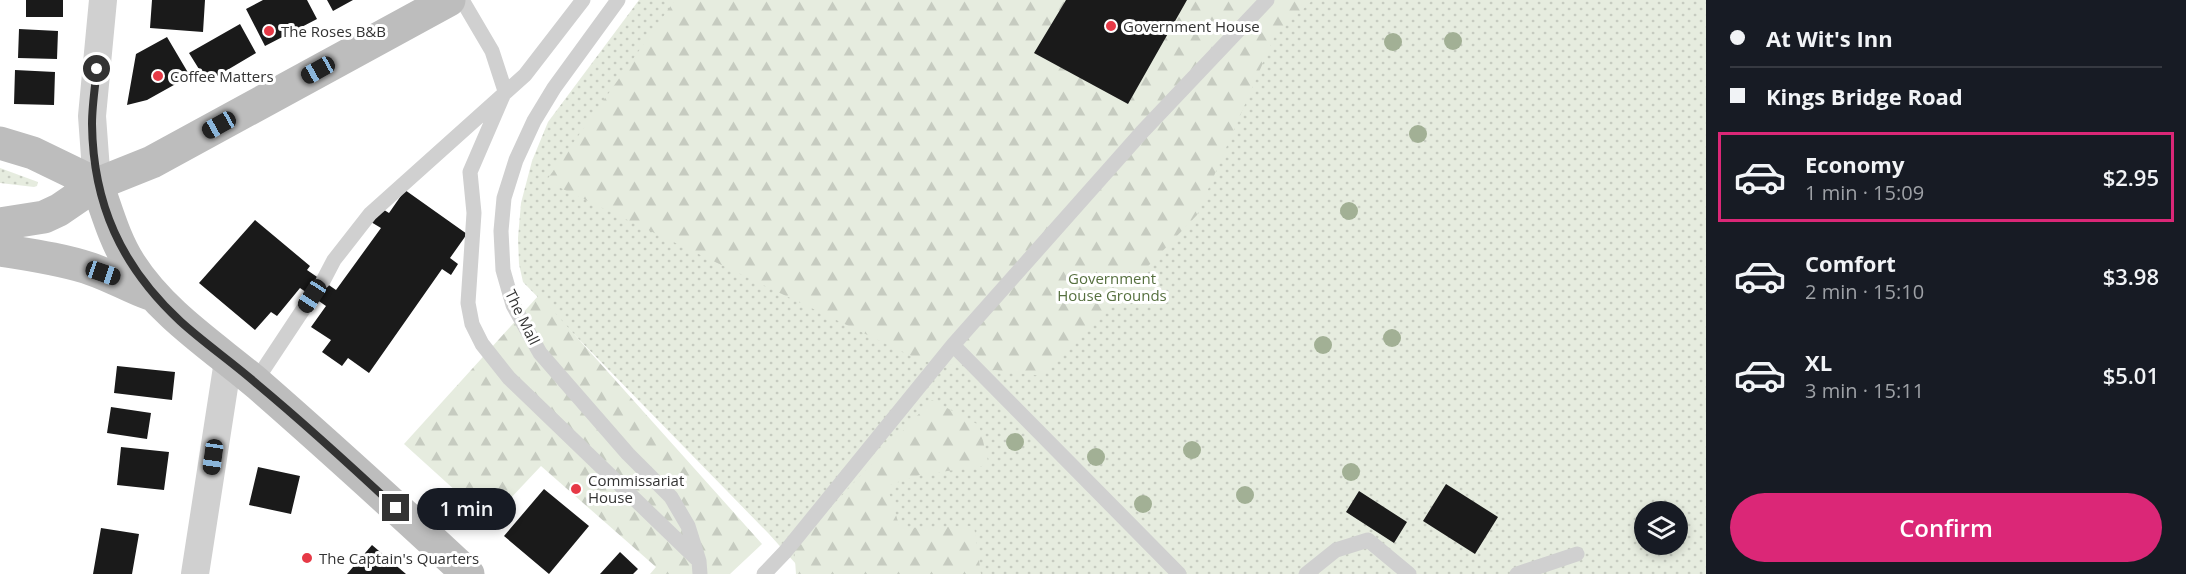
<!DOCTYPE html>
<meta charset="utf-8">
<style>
:root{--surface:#171b24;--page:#20242c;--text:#f1f3f6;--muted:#9ea1a6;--line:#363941;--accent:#db2777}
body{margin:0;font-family:"Open Sans",sans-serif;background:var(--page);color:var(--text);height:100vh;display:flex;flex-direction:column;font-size:22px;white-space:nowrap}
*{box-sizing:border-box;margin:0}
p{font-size:20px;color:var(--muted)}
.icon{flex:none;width:33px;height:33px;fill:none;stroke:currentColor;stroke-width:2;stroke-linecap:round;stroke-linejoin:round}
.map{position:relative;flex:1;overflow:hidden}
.drawer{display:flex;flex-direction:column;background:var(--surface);width:480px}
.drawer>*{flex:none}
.banner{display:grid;align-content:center;height:132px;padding:0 24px;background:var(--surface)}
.buttons{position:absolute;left:1634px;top:501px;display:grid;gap:12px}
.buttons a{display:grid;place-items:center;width:54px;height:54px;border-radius:50%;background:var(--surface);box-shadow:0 3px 9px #0003;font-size:30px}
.end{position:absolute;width:27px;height:27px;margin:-14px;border:8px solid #333;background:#fff;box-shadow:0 0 0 3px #fff}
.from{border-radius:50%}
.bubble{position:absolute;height:42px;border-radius:21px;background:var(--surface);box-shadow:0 3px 9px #0003;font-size:20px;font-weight:600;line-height:42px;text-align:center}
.car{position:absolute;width:18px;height:36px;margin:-18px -9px;border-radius:8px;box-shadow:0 0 4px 2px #0007;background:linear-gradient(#222 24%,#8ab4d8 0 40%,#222 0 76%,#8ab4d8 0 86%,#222 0)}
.banner b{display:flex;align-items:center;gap:21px;height:57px;font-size:22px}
.banner b+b{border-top:2px solid var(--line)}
.banner i{width:15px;height:15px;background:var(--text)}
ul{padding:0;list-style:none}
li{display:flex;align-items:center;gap:18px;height:90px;margin:0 12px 9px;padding:0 12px;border:3px solid transparent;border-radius:0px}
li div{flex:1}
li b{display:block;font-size:22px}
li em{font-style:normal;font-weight:600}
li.active{border-color:var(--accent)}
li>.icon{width:54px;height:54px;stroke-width:1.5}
.action{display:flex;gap:12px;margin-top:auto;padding:12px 24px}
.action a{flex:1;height:69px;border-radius:36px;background:var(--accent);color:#fff;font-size:24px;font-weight:600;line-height:69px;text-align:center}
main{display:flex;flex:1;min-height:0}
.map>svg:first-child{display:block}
.green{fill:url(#green-dots);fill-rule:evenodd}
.forest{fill:url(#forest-firs)}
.building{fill:#1a1a1a}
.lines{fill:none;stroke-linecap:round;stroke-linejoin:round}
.lane{stroke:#d0d0d0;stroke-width:15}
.street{stroke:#d0d0d0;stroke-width:28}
.secondary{stroke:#bdbdbd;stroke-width:33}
.tree{fill:#a2b095}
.route{stroke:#333;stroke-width:8}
.poi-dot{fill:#e63946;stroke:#fff;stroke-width:2}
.labels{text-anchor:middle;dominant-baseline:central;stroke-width:6;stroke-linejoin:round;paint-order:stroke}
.poi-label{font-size:15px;fill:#333;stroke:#fff;text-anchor:start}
.park-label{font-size:15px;fill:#56703f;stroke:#fff}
.street-label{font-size:15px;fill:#333;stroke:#fff}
</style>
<main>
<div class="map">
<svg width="1706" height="574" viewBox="0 0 1706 574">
<defs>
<pattern id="green-dots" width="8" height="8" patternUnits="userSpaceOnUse" patternTransform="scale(1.5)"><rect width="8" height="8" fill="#e6ecdf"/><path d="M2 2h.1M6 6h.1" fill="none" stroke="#c6cbc0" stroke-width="1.8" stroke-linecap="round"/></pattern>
<pattern id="forest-firs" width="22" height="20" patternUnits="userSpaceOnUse" patternTransform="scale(1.5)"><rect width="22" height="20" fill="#e6ecdf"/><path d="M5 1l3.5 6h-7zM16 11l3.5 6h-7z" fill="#c6cbc0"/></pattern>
</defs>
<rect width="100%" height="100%" fill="#fff"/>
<!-- green -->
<path class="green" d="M639 0H1706V574H805L769 534 523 282 519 264 518 238 521 203 532 161 548 122ZM1644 512H1677V544H1644Z
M0 168 38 182 37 186 34 187 0 183Z"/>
<!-- forest -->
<path class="forest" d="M675 0H1313L1275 35 1197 215 1043 376 922 361 546 181Z
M539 295 762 544 730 574H650L656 567 541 466 489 521 404 444Z
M932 400 979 425 989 465 920 475 887 486 900 528 974 526 981 574H796L794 546Z"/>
<!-- building -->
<path class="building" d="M26 0H63V17H26Z
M152 0H205L203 32 150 28Z
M263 0H307L317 19 265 46 246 9Z
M327 0H353L333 11Z
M1066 0H1187L1128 104 1034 53Z
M240 24 256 53 207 82 189 53Z
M19 29 58 31 57 59 18 58Z
M167 37 190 76 147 100 127 105 136 54Z
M15 70 55 72 54 105 14 104Z
M405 190 467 234 450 258 458 264 451 275 442 269 369 373 348 358 342 366 322 352 331 340 311 327 326 306 300 288 277 316 271 312 255 330 199 283 255 220 310 266 307 270 336 290 381 228 371 222 381 208 389 213Z
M117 366 175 372 172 400 114 393Z
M111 407 151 413 147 439 107 433Z
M121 447 169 452 164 490 117 485Z
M258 467 300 476 291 514 249 505Z
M1446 484 1498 517 1475 554 1423 521Z
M544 489 589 526 549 574 504 536Z
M1359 491 1407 522 1394 543 1346 512Z
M101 528 139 534 132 574H93Z
M372 545 406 574H347Z
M620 552 638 569 633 574H600Z"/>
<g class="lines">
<!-- lane -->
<path class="lane" d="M462 0 492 51 505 91 470 172 474 213 468 303 472 324 482 344 509 378 699 561
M618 0 554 88 534 121 516 160 504 198 501 231 503 270 513 305 540 353 628 454 671 497 688 526 699 561 700 574
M323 281 334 260 370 214 525 75 583 0
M953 345 1179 574
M255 382 312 296
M764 574 785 552 953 345 1142 132 1267 0
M1306 574 1336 550 1368 540 1409 574
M1517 574 1577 554"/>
<!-- street -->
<path class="street" d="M97 184 92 116 103 0
M195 574 228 361"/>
<!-- secondary -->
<path class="secondary" d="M0 143 33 153 97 184
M97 184C107 211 114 239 130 264 162 314 214 347 259 385 330 447 399 510 468 574
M0 224 44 217 59 210 97 184 152 162 449 0
M0 250C30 255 61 259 91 269 112 276 130 287 150 294"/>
</g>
<!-- trees -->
<g class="tree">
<circle cx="1453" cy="41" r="9"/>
<circle cx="1393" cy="42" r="9"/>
<circle cx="1418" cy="134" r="9"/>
<circle cx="1349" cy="211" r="9"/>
<circle cx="1392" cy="338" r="9"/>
<circle cx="1323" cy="345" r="9"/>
<circle cx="1015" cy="442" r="9"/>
<circle cx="1192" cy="450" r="9"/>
<circle cx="1096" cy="457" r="9"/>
<circle cx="1351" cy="472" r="9"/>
<circle cx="1245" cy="495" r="9"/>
<circle cx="1143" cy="504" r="9"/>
</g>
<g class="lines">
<!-- route -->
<path class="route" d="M97 69C95 87 92 106 92 124 93 204 121 266 180 321 204 343 232 362 257 384 305 424 351 466 396 508"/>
</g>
<!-- markers -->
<g class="poi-dot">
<circle cx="1111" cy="26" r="6"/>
<circle cx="269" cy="31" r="6"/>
<circle cx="158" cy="76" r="6"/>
<circle cx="576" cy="489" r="6"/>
<circle cx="307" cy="558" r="6"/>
</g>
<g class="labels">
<!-- poi labels -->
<g class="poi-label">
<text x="1123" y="26">Government House</text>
<text x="281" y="31">The Roses B&amp;B</text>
<text x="170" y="76">Coffee Matters</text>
<text x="588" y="480">Commissariat<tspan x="588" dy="17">House</tspan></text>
<text x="319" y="558">The Captain's Quarters</text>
</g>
<!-- park labels -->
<g class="park-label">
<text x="1112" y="278">Government<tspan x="1112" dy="17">House Grounds</tspan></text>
</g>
<!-- street labels -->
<g class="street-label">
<text transform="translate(523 317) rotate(64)">The Mall</text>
</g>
</g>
</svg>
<div class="buttons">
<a><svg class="icon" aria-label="layers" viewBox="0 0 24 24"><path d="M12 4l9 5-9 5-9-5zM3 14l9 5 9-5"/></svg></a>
</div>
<i class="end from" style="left:97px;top:69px"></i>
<i class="end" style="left:396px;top:508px"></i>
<div class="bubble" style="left:417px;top:488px;width:99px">1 min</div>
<i class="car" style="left:318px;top:70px;rotate:241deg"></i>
<i class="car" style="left:219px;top:125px;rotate:241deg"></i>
<i class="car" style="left:103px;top:273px;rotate:109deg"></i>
<i class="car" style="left:312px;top:296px;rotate:213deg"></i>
<i class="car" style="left:213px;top:457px;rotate:188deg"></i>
</div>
<section class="drawer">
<div class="banner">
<b><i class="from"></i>At Wit's Inn</b>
<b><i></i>Kings Bridge Road</b>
</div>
<ul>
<li class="active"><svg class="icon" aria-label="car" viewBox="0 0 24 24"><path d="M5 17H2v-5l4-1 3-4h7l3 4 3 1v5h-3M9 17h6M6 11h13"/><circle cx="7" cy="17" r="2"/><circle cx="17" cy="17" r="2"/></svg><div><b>Economy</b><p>1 min · 15:09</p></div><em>$2.95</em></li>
<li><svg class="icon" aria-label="car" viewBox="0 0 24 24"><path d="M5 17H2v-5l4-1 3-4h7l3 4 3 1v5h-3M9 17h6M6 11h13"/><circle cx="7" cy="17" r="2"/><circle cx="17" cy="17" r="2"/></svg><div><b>Comfort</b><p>2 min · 15:10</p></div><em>$3.98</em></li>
<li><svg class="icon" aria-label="car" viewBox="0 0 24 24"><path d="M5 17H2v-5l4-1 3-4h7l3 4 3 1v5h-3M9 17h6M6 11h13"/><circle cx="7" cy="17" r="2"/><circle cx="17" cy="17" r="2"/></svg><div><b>XL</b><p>3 min · 15:11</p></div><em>$5.01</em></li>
</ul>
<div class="action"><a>Confirm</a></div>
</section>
</main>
